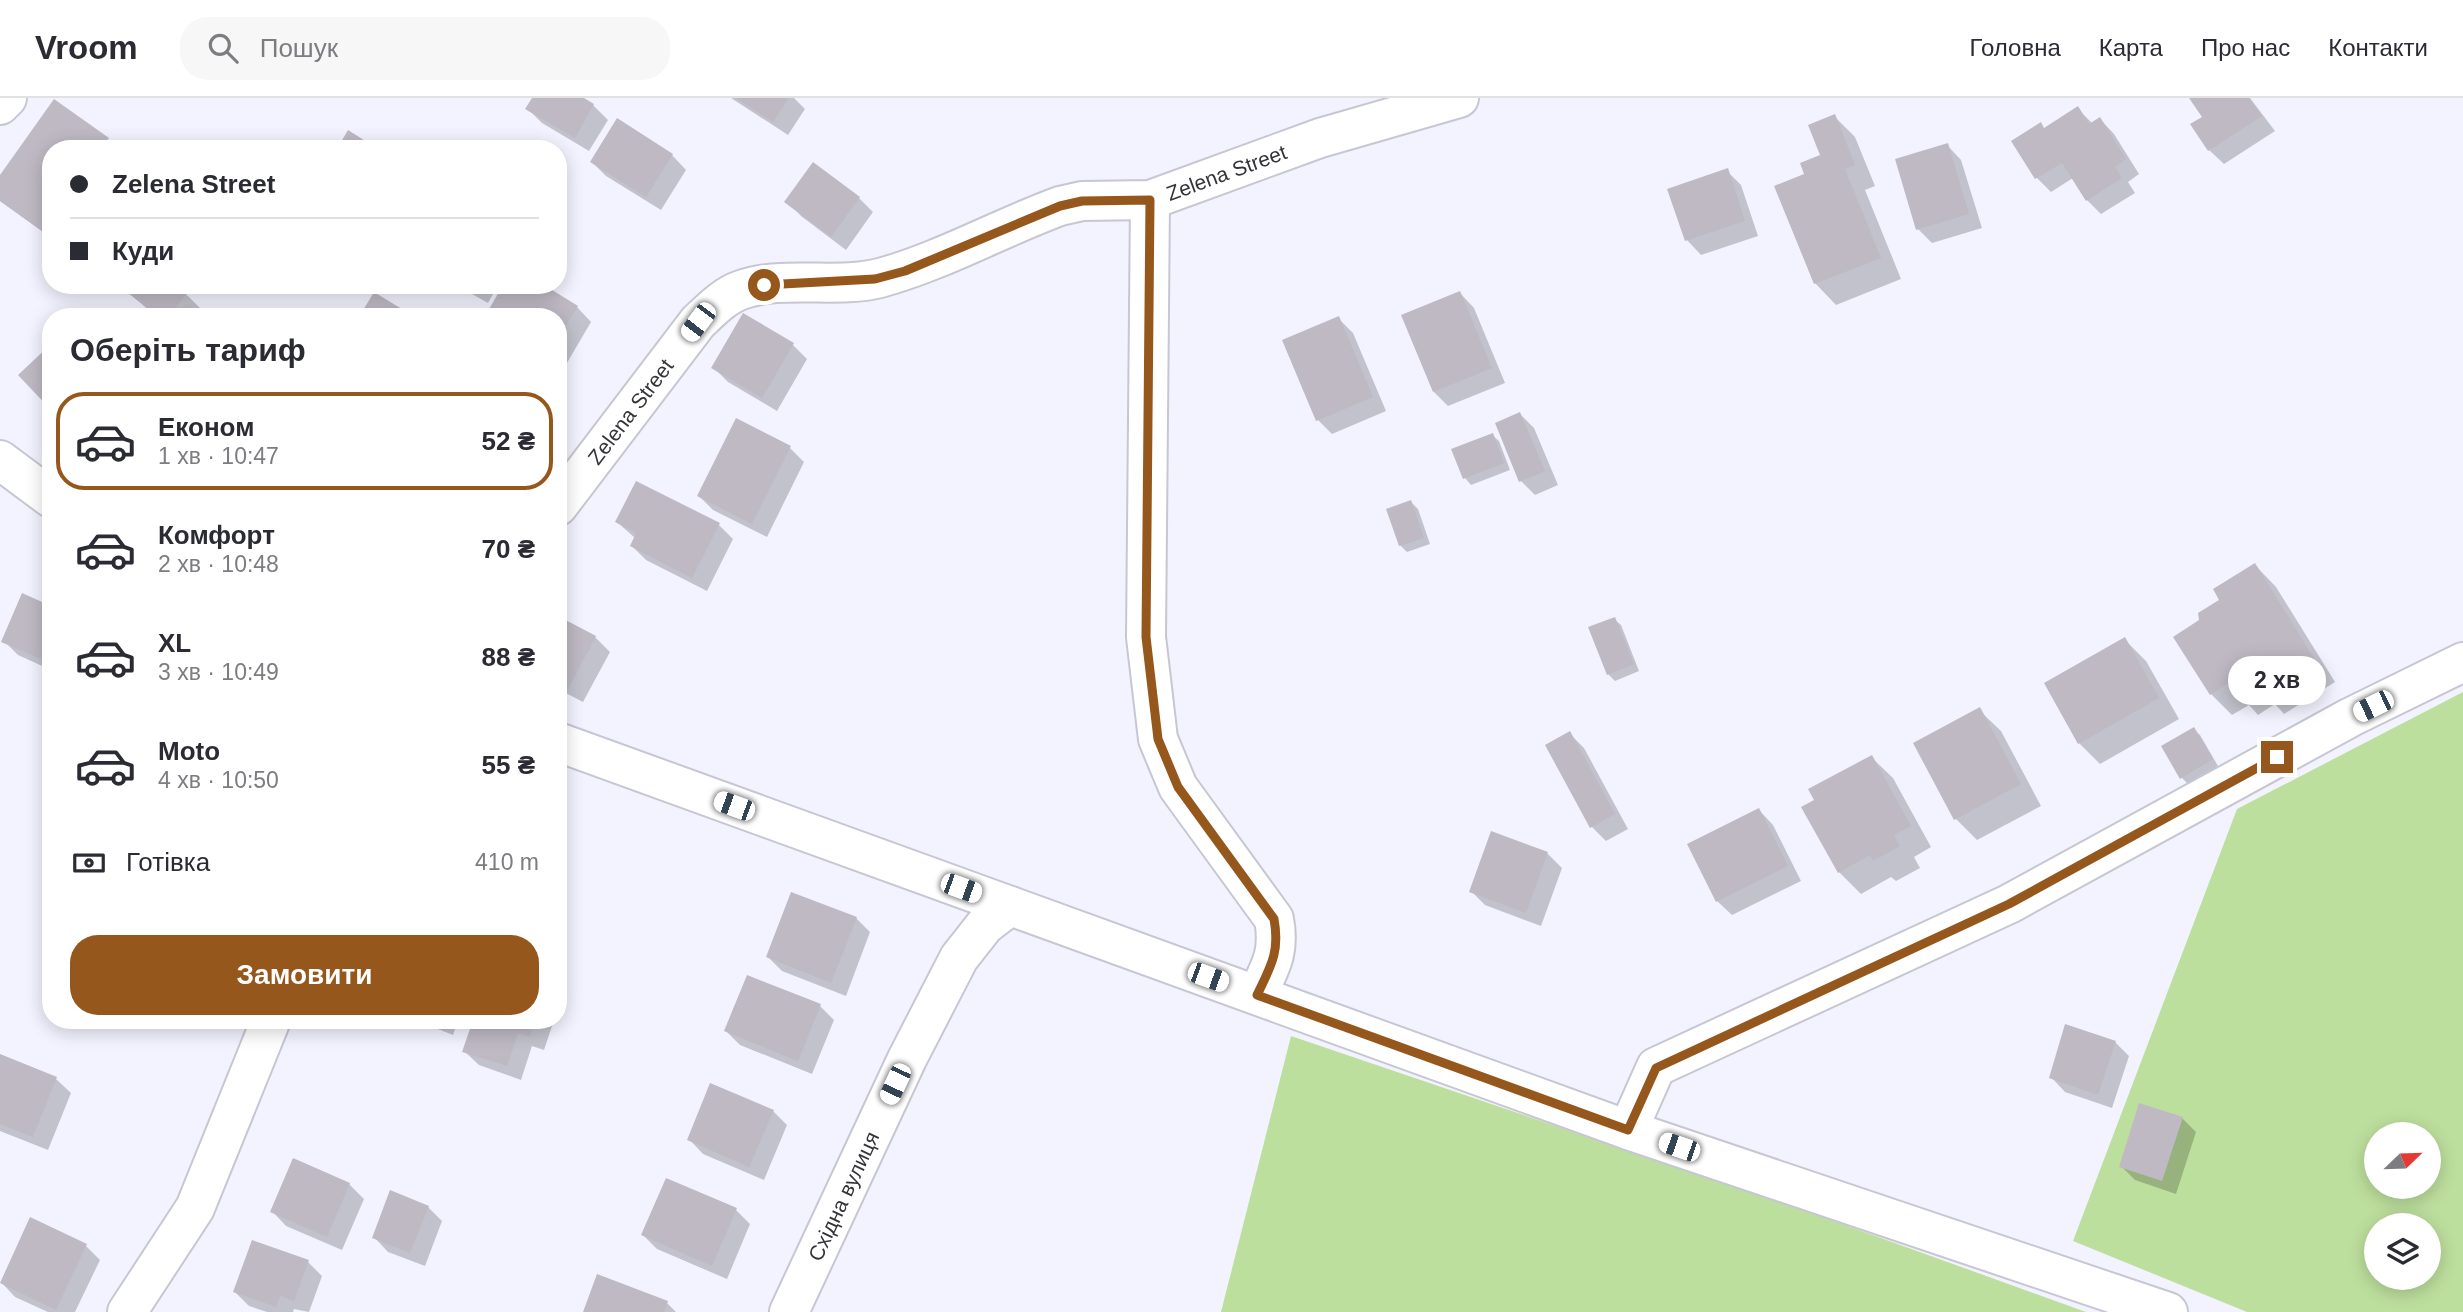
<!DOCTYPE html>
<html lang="uk">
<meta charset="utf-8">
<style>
:root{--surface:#fff;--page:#f7f7f7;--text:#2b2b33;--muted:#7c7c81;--line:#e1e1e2;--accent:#95571c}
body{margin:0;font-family:Arial,sans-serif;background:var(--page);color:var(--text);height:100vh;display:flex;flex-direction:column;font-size:26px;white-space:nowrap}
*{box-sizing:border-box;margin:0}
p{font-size:23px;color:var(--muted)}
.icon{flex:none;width:38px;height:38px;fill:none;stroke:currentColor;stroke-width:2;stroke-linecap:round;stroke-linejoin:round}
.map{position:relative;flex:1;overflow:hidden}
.details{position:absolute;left:42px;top:210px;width:525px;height:721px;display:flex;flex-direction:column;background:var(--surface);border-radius:28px;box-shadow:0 4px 18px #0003}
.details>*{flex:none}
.guide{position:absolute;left:42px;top:42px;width:525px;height:154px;border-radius:28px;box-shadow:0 4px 18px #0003;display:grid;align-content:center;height:154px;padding:0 28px;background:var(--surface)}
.needle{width:46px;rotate:67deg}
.fabs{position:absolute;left:2364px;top:1024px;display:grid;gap:14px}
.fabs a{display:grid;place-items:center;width:77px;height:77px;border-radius:50%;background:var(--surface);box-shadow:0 4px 18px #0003;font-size:35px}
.end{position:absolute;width:32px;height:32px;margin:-16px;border:9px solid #95571c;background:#fff;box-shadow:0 0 0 4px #fff}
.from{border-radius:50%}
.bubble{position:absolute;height:49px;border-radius:24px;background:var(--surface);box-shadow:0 4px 18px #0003;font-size:23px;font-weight:800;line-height:49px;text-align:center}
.car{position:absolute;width:21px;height:42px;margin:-21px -10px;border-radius:9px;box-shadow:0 0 5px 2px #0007;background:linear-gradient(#fff 24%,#345 0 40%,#fff 0 76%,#345 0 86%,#fff 0)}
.guide b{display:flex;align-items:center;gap:24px;height:66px;font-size:26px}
.guide b+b{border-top:2px solid var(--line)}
.guide i{width:18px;height:18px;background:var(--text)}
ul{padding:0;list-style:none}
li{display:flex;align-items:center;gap:21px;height:98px;margin:0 14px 10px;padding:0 14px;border:4px solid transparent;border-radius:28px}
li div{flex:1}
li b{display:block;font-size:26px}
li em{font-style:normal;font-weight:800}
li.selected{border-color:var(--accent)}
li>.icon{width:63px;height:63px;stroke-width:1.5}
h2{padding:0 28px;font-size:32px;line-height:84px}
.pay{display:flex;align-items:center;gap:18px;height:77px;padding:0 28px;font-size:26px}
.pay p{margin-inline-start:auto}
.action{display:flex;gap:14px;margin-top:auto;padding:14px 28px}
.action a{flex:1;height:80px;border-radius:28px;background:var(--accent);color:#fff;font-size:28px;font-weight:800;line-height:80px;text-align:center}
header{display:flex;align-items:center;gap:42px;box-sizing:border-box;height:98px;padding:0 35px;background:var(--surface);border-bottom:2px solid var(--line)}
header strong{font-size:33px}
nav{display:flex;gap:38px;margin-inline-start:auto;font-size:24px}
.search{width:490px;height:63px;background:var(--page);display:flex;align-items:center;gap:18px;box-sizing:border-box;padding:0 24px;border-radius:28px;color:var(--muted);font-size:26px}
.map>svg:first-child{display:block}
.green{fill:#bddf9d;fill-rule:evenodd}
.shadow{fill:#0003}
.building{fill:#beb9c3}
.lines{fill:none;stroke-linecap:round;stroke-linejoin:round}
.minor-casing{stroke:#c6c7d2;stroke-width:42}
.minor{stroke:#fff;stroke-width:38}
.route{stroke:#95571c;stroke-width:9}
.labels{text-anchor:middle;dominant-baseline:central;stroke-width:6;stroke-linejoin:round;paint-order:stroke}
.street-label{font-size:21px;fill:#343539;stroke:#fff}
</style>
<header>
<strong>Vroom</strong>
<div class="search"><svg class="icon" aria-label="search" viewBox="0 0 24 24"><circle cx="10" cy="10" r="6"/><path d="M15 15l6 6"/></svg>Пошук</div>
<nav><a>Головна</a><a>Карта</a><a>Про нас</a><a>Контакти</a></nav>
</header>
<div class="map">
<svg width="2463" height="1214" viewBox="0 0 2463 1214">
<rect width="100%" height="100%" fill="#f2f3fe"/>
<!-- green -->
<path class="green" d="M2463 594V1214H2247L2073 1143 2237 711ZM2376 1036H2429V1088H2376ZM2376 1127H2429V1180H2376Z
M1291 938 1809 1114 2086 1214H1221Z"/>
<!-- shadow -->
<path class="shadow" d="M534 0H581L593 7 608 22 589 53 542 25 528 11Z
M731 0H794L805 11 788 37Z
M2191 0H2250L2275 33 2224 66 2209 52 2204 19Z
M54 3 114 48 113 51H51V139L0 103V80Z
M2078 11 2093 26 2100 21 2114 36 2139 76 2128 84 2135 95 2101 116 2087 102 2073 80 2051 94 2037 80 2013 43 2045 31Z
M1834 18 1855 39 1875 88 1865 92 1901 181 1836 207 1815 185 1807 77 1823 58Z
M1947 47 1961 62 1982 130 1932 145 1918 131Z
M672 57 686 72 661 112 606 78 592 64Z
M1727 73 1741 87 1758 138 1701 157 1687 142 1669 92Z
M859 100 873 114 846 152 801 118 787 103Z
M119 187 186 196 200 210 193 219H157Z
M456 187H498L488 205Z
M1460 195 1474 210 1505 285 1448 308 1434 294Z
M577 209 591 224 564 270 558 266V219L487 217Z
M1338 220 1353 235 1386 313 1332 336 1318 322Z
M793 247 807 261 777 313 728 284 714 270Z
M1520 316 1534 330 1558 387 1535 397 1521 383Z
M1492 337 1499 343 1510 372 1471 387 1465 380Z
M790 350 804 364 767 439 713 412 699 398Z
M1411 404 1418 411 1430 446 1407 454 1400 447Z
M617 424 718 426 733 441 707 493 646 462 632 448 635 440Z
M2255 467 2276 489 2335 584 2284 616 2275 606 2258 617 2249 607 2232 617 2211 596 2201 523Z
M51 510V572L18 557 4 543Z
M558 520 595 539 610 554 583 604 558 591Z
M1614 521 1621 527 1639 573 1615 583 1608 576Z
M2125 542 2146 563 2179 621 2100 666 2079 645Z
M1979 612 2001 633 2041 708 1977 742 1956 721Z
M2193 631 2200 637 2218 668 2188 686 2182 680Z
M1569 635 1584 650 1628 731 1606 743 1592 729Z
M1871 659 1893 680 1931 749 1914 759 1920 770 1896 783 1891 779 1861 796 1839 774 1804 709 1816 703Z
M1759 712 1773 727 1801 783 1732 817 1717 803Z
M1492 735 1548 756 1562 770 1541 828 1485 807 1471 793Z
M856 820 870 834 846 898 782 873 768 859Z
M820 908 834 922 812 976 740 947 726 933Z
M415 922H458L453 937Z
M474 922H554L544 952 532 948 521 982 479 967 464 953Z
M2115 944 2129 958 2112 1010 2065 994 2051 979Z
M0 958 56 981 71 995 48 1052 0 1033Z
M773 1013 787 1027 764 1082 703 1056 689 1041Z
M2182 1020 2196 1034 2176 1096 2135 1082 2121 1068Z
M349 1086 364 1101 342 1152 286 1128 272 1113Z
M428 1109 442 1123 425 1168 388 1154 374 1139Z
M736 1112 750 1126 727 1181 657 1151 643 1137Z
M86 1148 100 1162 75 1214H48L15 1199 1 1184Z
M308 1164 322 1178 309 1214 294 1211 293 1214H267L249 1208 235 1194Z
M667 1205 676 1214H584Z"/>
<!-- building -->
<path class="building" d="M532 0H584L594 6 575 40 525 11Z
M736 0H789L773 24Z
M2189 0H2249L2262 18 2208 53 2190 26 2202 19Z
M54 1 109 40 101 51H51V123L43 134 0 103V77Z
M2078 8 2089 26 2100 19 2126 61 2115 69 2122 80 2086 103 2062 65 2035 81 2011 43 2041 24 2044 30Z
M1835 16 1855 67 1845 71 1881 160 1814 186 1774 88 1804 76 1800 65 1820 57 1808 27Z
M617 20 673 56 646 99 590 64Z
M348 32 378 51H337Z
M1948 45 1969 116 1916 132 1895 61Z
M813 64 860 99 831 139 784 104Z
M1728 70 1745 123 1685 143 1667 91Z
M118 187H177L187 195 168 219H159Z
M503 187H544L578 208 558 241V219L485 218Z
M1460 193 1492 270 1433 294 1401 217Z
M374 194 415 219H359Z
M743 215 794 245 762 300 711 270Z
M1339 218 1373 299 1316 323 1282 242Z
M51 246V312L18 277Z
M1520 314 1545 373 1519 384 1495 325Z
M736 320 791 348 752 426 697 398Z
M1493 335 1504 365 1463 381 1451 351Z
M636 383 720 425 692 480 630 448 636 435 615 424Z
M1411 402 1424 440 1399 448 1386 411Z
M2255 465 2315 562 2262 596 2254 585 2236 597 2229 585 2210 597 2173 539 2199 522 2198 515 2219 502 2213 491Z
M22 495 51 508V565L1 544Z
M558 518 596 538 568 591 558 586Z
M1615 519 1634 566 1607 577 1588 529Z
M2125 539 2159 600 2078 646 2044 585Z
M1980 609 2021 686 1954 722 1913 645Z
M2194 629 2213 661 2180 681 2161 648Z
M1570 633 1615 716 1590 730 1545 647Z
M1872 657 1911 728 1894 737 1900 748 1873 763 1870 757 1838 775 1801 709 1814 702 1808 691Z
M1759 710 1788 768 1716 804 1687 746Z
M1491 733 1548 754 1526 815 1469 794Z
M791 794 857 819 831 885 766 859Z
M747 877 821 906 798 963 724 933Z
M473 922H535L530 939 518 935 507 968 462 954Z
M2065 926 2116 943 2098 997 2049 980Z
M0 956 57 979 33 1039 0 1026Z
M710 985 774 1012 749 1069 687 1042Z
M2139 1005 2183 1019 2162 1083 2119 1069Z
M293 1060 350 1085 327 1139 270 1114Z
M666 1080 737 1110 712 1168 641 1137Z
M390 1092 429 1108 410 1155 372 1140Z
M30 1119 87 1146 56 1212 0 1185Z
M252 1142 309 1162 294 1203 280 1198 276 1209 233 1194Z
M597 1176 668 1203 664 1214H583Z"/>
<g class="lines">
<!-- minor casing -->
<g class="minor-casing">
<g id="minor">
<path d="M0 7 7 0"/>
<path d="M1150 102 1146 539 1158 641 1178 689 1274 821C1280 854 1271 868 1257 897"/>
<path d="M0 362 51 400"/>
<path id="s1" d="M558 408 698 224C711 212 724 198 741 192 781 177 838 191 880 180 942 163 1000 130 1060 108L1082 103 1150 102 1320 40 1459 0"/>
<path d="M558 644 1628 1032 2168 1214"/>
<path d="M1628 1032 1656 969 2009 806 2351 619 2463 564"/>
<path d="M127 1214 195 1110 271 922"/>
<path id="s2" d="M789 1214 907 961 959 860 985 827 1010 808"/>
</g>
</g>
<!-- minor -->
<use href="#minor" class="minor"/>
</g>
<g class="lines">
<!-- route -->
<path class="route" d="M764 187 875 181 905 173 1060 108 1082 103 1150 102 1146 539 1158 641 1178 689 1274 821C1280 854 1271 868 1257 897L1628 1032 1656 970 2009 806 2277 659"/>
</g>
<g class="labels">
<!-- street labels -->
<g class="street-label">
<text stroke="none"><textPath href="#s1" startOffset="791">Zelena Street</textPath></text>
<text stroke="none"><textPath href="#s1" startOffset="119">Zelena Street</textPath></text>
<text stroke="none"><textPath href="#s2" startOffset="128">Східна вулиця</textPath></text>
</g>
</g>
</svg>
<div class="fabs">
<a><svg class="needle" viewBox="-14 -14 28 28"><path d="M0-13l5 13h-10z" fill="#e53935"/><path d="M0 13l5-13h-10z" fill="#7c7c81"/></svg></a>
<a><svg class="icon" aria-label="layers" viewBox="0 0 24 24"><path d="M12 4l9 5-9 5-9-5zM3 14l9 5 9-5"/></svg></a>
</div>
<i class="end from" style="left:764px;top:187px"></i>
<i class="end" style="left:2277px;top:659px"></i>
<div class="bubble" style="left:2228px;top:558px;width:98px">2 хв</div>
<i class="car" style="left:698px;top:224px;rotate:217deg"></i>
<i class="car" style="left:2373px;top:608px;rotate:244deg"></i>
<i class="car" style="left:734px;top:708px;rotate:290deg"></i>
<i class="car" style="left:961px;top:790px;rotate:110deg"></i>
<i class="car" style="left:1208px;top:879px;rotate:110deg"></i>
<i class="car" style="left:895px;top:986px;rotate:205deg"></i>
<i class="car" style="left:1679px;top:1049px;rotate:289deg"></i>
<div class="guide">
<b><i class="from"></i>Zelena Street</b>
<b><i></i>Куди</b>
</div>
<section class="details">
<h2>Оберіть тариф</h2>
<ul>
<li class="selected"><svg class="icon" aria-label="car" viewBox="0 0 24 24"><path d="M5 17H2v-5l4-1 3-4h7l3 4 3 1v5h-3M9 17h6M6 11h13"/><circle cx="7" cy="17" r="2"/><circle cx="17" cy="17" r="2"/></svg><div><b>Економ</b><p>1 хв · 10:47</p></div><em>52 ₴</em></li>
<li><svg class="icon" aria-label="car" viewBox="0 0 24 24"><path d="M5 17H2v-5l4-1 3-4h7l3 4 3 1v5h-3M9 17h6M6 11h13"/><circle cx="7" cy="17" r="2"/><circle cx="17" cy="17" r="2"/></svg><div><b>Комфорт</b><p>2 хв · 10:48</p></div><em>70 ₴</em></li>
<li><svg class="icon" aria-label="car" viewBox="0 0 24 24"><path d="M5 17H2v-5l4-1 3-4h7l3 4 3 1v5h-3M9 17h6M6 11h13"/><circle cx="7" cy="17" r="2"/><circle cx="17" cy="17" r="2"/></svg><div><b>XL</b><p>3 хв · 10:49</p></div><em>88 ₴</em></li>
<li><svg class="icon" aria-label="car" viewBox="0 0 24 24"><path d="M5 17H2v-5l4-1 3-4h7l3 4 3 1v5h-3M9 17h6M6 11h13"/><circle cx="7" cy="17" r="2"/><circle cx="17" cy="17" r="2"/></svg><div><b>Moto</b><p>4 хв · 10:50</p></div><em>55 ₴</em></li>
</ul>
<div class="pay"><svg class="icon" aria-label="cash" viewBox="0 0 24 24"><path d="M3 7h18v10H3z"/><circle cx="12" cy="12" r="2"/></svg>Готівка<p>410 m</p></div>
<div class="action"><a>Замовити</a></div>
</section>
</div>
